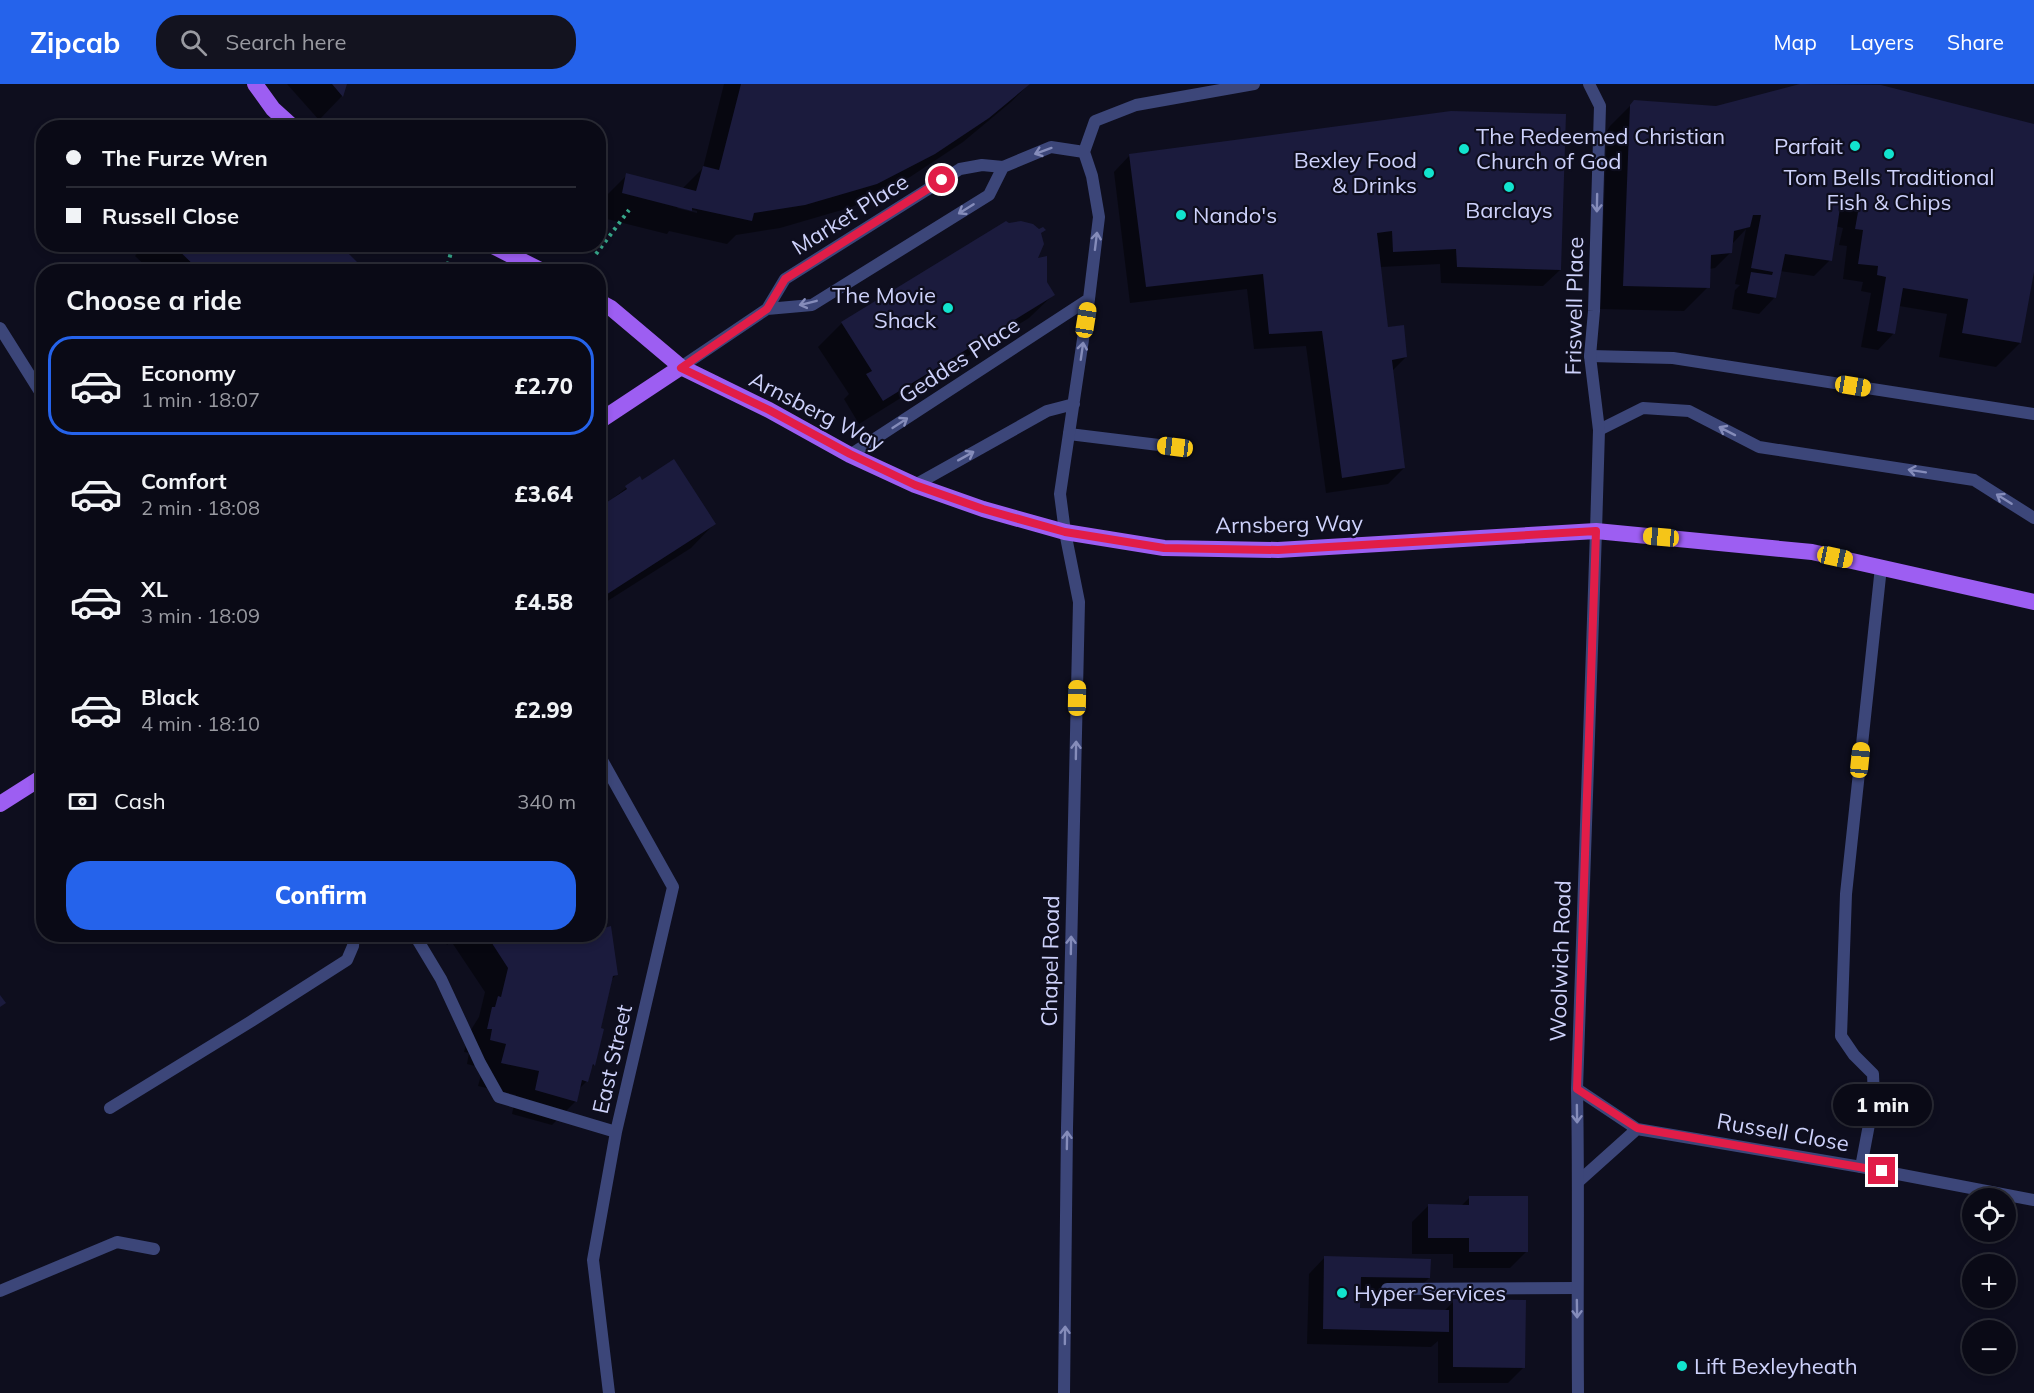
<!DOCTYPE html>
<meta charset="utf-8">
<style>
:root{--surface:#0a0a16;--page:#13131f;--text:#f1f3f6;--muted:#999aa1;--line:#2a2b35;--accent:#2563eb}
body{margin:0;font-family:Mulish,sans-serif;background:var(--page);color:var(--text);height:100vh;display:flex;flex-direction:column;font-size:22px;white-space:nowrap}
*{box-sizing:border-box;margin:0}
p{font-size:20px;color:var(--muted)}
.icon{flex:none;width:33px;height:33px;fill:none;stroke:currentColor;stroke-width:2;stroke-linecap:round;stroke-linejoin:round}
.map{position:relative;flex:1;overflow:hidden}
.panel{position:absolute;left:36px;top:180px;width:570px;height:678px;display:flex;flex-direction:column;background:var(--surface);border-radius:24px;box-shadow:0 3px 9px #0003,0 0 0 2px var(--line)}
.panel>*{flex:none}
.hud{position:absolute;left:36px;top:36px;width:570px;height:132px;border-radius:24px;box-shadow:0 3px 9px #0003,0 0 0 2px var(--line);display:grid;align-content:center;height:132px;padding:0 30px;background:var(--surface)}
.tools{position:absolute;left:1962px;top:1104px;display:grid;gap:12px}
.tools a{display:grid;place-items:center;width:54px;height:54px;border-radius:50%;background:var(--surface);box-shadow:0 3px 9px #0003,0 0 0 2px var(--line);font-size:30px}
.end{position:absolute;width:27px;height:27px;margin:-14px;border:8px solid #e11d48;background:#fff;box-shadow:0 0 0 3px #fff}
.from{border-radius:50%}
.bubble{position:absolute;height:42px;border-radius:21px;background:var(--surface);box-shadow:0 3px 9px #0003,0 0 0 2px var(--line);font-size:20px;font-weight:800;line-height:42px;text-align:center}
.car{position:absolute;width:18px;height:36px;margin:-18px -9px;border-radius:8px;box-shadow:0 0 4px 2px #0007;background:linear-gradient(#f5c518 24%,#345 0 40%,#f5c518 0 76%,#345 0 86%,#f5c518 0)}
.hud b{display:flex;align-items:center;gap:21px;height:57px;font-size:22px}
.hud b+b{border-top:2px solid var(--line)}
.hud i{width:15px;height:15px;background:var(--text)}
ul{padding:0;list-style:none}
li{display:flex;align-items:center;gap:18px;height:99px;margin:0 12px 9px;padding:0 18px;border:3px solid transparent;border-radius:24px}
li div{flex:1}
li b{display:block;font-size:22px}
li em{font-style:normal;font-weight:800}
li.current{border-color:var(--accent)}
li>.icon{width:54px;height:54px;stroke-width:1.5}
h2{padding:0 30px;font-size:27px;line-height:72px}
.pay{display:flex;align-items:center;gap:15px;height:66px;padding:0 30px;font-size:22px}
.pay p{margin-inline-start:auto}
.button{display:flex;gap:12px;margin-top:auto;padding:12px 30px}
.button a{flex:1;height:69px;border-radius:24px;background:var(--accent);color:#fff;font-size:24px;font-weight:800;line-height:69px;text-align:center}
header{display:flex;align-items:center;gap:36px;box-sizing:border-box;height:84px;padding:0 30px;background:var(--accent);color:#fff}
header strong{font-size:28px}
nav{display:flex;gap:33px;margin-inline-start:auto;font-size:21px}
.search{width:420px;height:54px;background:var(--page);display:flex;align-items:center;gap:15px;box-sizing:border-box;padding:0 21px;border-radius:24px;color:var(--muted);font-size:22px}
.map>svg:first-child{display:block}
.shadow{fill:#0007;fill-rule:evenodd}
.building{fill:#1b1b3d}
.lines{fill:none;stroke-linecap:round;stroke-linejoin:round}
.path{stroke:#37a78a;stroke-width:4;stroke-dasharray:3 4.5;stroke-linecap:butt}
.service{stroke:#3c4679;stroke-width:12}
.minor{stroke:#3c4679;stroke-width:12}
.tertiary{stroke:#3c4679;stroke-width:12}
.primary{stroke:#9d5ef2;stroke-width:16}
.oneway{stroke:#858cba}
.route{stroke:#e11d48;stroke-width:8}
.poi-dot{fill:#12e4ce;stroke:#0e0e1e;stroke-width:2}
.labels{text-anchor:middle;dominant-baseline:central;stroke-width:4.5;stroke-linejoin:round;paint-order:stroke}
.poi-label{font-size:22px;fill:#ced2fb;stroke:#0e0e1e;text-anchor:start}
.street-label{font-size:22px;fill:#ced2fb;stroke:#0e0e1e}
</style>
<header>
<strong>Zipcab</strong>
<div class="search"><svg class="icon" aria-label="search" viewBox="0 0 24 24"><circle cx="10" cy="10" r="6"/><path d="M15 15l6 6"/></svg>Search here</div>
<nav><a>Map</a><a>Layers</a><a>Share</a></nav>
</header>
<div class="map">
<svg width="2034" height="1309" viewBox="0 0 2034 1309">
<rect width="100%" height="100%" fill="#0e0e1e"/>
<!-- shadow -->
<path class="shadow" d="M287 0H345L342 12 319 36Z
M724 0H1029L1011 18 963 58 910 93 852 123 780 144 736 151 727 160 669 147 667 150 599 133 603 115 627 91 682 105 703 84ZM679 122 697 127V129L677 124Z
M1807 0 1881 3 2034 42V180L2020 259 1996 283 1939 273 1947 230 1899 222 1894 249 1878 266 1861 263 1871 209 1861 207 1863 198 1843 195 1847 162 1839 161 1843 144 1835 142 1830 176 1814 192 1780 187 1775 213 1759 230 1732 225 1735 206 1740 201 1735 200 1746 145 1733 159 1731 168 1715 184 1709 185 1708 203 1684 227 1600 225 1607 47 1610 42 1635 17 1716 23Z
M1130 71 1560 186 1543 202 1441 199 1440 180 1380 183 1387 244 1406 273 1392 287 1404 384 1388 400 1326 409 1306 262 1254 265 1247 205 1130 219 1114 88Z
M1006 139 1039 147 1036 176 1053 211 1029 234 859 340 844 315 849 310 818 263 842 239Z
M145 160H337L365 188H152L135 172Z
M639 394 714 440 691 464 598 523V426Z
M441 850H598L617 890 610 897 599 945 602 946 594 981 590 985 587 997 578 1006 576 1017 552 1041 512 1030 516 1011 478 1002 483 984 467 980 469 969 464 968 469 949 479 933 485 908 451 857 447 861Z
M1470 1113 1526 1168 1510 1184H1453V1170H1412V1138L1428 1122H1461Z
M1325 1173 1429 1194 1413 1210 1359 1209 1358 1226 1443 1228 1454 1217 1524 1283 1508 1299H1438V1257L1431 1263 1307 1260 1309 1190Z"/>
<!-- building -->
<path class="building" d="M332 0H347L343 13Z
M741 0H1030L989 34 935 70 877 100 805 121 754 129 752 137 692 124V127L622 109 626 89 696 107 703 82 719 86Z
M1800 0 1881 1 2034 40V188L2021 259 1962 249 1968 215 1903 204 1895 250 1877 247 1886 193 1877 191 1878 182 1858 180 1863 146 1855 145 1858 128 1840 124 1832 177 1785 170 1776 214 1747 209 1751 188 1772 191 1773 188 1751 184 1761 131H1753L1750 143 1734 147 1732 169 1711 171 1710 204 1623 202 1630 21 1634 16 1716 22Z
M1451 27 1566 30 1561 186 1457 183 1456 165 1393 168 1392 147 1377 149 1388 243 1404 241 1407 273 1392 276 1405 384 1342 394 1322 247 1269 250 1263 190 1146 203 1129 70Z
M1006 137 1009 139 1021 137 1033 140 1039 145 1043 143 1046 146 1041 149 1044 160 1038 174 1047 172V198L1055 211 883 317 866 290 872 287 841 238Z
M172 160H339L367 188H201Z
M674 375 716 440 598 516V424L627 405 625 402 640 392 642 396Z
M598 836 604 844 611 842 618 891 613 892 601 944 604 945 595 982 593 980 588 998 582 996 577 1018 535 1006 539 987 501 979 506 960 490 956 492 945H487L492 923H495L498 912 501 913 508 884 486 850H598Z
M0 911 6 919 0 923Z
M1469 1112H1528V1168H1469V1154H1428V1120L1469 1121Z
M1324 1172 1431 1175 1430 1194 1361 1193 1360 1224 1449 1226V1248L1323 1245Z
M1453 1215 1526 1216 1525 1284 1453 1283Z"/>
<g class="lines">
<!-- path -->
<path class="path" d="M596 170 629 126
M446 188 453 160"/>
<!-- service -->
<path class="service" d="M1590 272 1673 274 2034 330
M1599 346 1643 324 1689 327 1759 363 1974 396 2034 434
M1069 350 1175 363
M110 1024 250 938 347 876 353 862 354 850
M1861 1083 1874 1014 1873 990 1854 971 1841 952 1846 810 1881 483
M1387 1205 1577 1204"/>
<!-- minor -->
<path class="minor" d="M1589 0 1600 22 1594 227 1590 272 1599 346 1596 447
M1084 68 1095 37 1136 21 1254 0
M767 225 812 221 989 111 1003 83
M0 244 44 314
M681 283 767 225 785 195 960 85 982 81 1003 83 1051 63 1084 68
M850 371 1089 215
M915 401 1047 327 1074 320
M598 669 673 803 616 1048 593 1176 609 1309
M414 850 441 895 480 979 499 1013 616 1048
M1577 1005 1637 1045
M1579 1097 1637 1045 1861 1083 2034 1116
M0 1207 117 1158 154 1165
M1064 1309 1067 1044 1079 518 1065 448 1060 410 1089 215 1099 133 1092 92 1084 68"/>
<!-- tertiary -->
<path class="tertiary" d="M1578 1309C1577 1207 1579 1106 1577 1005L1596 447"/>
<!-- primary -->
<path class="primary" d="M255 0 273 25 294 44
M489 160 544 188
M598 217 611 224 681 283 769 326 850 371 915 401 983 425 1065 448 1164 464 1278 466 1596 447 1812 468 2034 518
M598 338 681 283
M0 720 44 692"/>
</g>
<!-- one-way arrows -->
<defs><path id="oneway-shaft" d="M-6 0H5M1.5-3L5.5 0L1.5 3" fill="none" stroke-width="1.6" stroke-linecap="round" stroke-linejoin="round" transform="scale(1.5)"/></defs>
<g class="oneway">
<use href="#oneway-shaft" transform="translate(1043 67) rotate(160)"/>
<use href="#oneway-shaft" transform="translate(1597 119) rotate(91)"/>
<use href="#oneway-shaft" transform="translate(966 125) rotate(148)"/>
<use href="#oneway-shaft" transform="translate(1096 157) rotate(-83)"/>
<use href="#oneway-shaft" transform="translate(808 219) rotate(166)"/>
<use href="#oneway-shaft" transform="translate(1082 267) rotate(-82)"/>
<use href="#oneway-shaft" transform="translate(900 339) rotate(-33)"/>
<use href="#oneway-shaft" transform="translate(1727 347) rotate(-153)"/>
<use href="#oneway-shaft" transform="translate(966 372) rotate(-29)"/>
<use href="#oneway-shaft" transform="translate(1917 387) rotate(-171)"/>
<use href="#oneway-shaft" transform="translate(2004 415) rotate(-148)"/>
<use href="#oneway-shaft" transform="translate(1076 666) rotate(-89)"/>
<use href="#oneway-shaft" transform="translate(1071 861) rotate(-89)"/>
<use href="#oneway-shaft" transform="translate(1577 1030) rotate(89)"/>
<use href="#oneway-shaft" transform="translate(1067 1056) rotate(-89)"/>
<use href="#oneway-shaft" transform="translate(1577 1225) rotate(89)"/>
<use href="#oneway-shaft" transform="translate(1065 1251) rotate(-89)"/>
</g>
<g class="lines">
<!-- route -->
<path class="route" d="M942 96 785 195 767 225 681 284 769 326 850 370 915 401 983 425 1065 448 1164 464 1278 466 1596 447 1577 1005 1637 1044 1882 1087"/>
</g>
<!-- markers -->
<g class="poi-dot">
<circle cx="1855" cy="62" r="6"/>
<circle cx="1464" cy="65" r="6"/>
<circle cx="1889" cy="70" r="6"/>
<circle cx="1429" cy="89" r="6"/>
<circle cx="1509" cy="103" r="6"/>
<circle cx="1181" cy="131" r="6"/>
<circle cx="948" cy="224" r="6"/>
<circle cx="1342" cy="1209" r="6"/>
<circle cx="1682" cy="1282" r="6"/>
</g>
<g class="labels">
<!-- poi labels -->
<g class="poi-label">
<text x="1476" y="52">The Redeemed Christian<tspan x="1476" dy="25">Church of God</tspan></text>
<text x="1843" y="62" text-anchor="end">Parfait</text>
<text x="1417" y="76" text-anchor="end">Bexley Food<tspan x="1417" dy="25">&amp; Drinks</tspan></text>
<text x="1889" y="93" text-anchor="middle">Tom Bells Traditional<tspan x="1889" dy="25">Fish &amp; Chips</tspan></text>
<text x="1509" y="126" text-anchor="middle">Barclays</text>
<text x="1193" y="131">Nando's</text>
<text x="936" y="211" text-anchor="end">The Movie<tspan x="936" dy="25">Shack</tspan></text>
<text x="1354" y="1209">Hyper Services</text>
<text x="1694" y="1282">Lift Bexleyheath</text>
</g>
<!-- street labels -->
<g class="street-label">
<text transform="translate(850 130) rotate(-32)">Market Place</text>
<text transform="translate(1574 222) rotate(-89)">Friswell Place</text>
<text transform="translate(959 276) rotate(-33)">Geddes Place</text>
<text transform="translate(817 327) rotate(27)">Arnsberg Way</text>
<text transform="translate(1289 440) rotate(-1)">Arnsberg Way</text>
<text transform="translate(1050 877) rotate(-89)">Chapel Road</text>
<text transform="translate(1560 877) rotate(-88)">Woolwich Road</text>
<text transform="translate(612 975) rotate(-77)">East Street</text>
<text transform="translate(1783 1048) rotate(10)">Russell Close</text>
</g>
</g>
</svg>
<div class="tools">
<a><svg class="icon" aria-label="locate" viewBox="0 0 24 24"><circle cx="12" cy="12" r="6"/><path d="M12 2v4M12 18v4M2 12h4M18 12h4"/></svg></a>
<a>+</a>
<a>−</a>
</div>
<i class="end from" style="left:942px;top:96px"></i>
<i class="end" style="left:1882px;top:1087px"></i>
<div class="bubble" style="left:1833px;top:1000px;width:99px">1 min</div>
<i class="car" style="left:1086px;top:236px;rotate:9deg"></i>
<i class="car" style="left:1853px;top:302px;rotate:99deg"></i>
<i class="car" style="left:1175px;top:363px;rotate:277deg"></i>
<i class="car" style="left:1661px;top:453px;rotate:275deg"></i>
<i class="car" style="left:1835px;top:473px;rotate:102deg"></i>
<i class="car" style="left:1077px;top:614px;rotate:1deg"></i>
<i class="car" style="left:1860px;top:676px;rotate:6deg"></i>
<div class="hud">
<b><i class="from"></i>The Furze Wren</b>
<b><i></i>Russell Close</b>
</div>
<section class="panel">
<h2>Choose a ride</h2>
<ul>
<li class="current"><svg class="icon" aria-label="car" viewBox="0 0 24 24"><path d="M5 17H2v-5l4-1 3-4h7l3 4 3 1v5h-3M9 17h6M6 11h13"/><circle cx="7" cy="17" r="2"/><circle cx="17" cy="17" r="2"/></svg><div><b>Economy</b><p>1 min · 18:07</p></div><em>£2.70</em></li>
<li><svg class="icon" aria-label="car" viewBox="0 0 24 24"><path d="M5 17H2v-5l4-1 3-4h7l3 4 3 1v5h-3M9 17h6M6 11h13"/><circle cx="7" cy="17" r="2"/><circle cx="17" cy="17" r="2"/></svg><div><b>Comfort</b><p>2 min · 18:08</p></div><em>£3.64</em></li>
<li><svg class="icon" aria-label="car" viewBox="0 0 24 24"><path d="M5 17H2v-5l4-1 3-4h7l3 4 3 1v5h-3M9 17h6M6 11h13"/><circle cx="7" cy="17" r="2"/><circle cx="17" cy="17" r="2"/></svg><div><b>XL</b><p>3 min · 18:09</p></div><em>£4.58</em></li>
<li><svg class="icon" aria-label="car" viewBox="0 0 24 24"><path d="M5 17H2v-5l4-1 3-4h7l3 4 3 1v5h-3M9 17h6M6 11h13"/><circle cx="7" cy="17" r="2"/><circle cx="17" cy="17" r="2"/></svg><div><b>Black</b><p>4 min · 18:10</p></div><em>£2.99</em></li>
</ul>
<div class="pay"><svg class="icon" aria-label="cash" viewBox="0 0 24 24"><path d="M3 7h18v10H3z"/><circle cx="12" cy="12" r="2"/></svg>Cash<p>340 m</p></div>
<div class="button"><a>Confirm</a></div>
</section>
</div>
